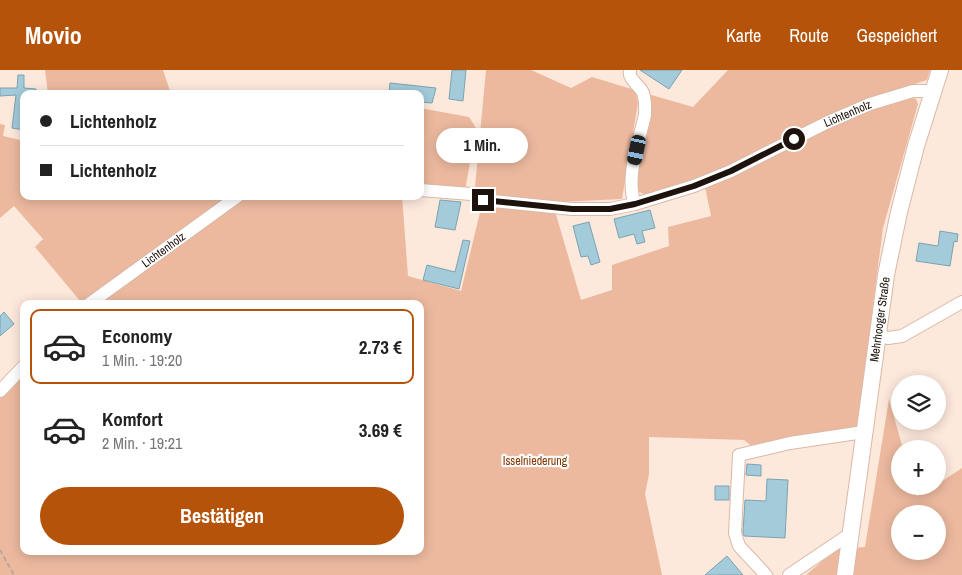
<!DOCTYPE html>
<html lang="de">
<meta charset="utf-8">
<style>
:root{--surface:#fff;--page:#f6f6f6;--text:#222;--muted:#767676;--line:#e0e0e0;--accent:#b45309}
body{margin:0;font-family:"Archivo Narrow",sans-serif;background:var(--page);color:var(--text);height:100vh;display:flex;flex-direction:column;font-size:19px;white-space:nowrap}
*{box-sizing:border-box;margin:0}
p{font-size:16px;color:var(--muted)}
.icon{flex:none;width:28px;height:28px;fill:none;stroke:currentColor;stroke-width:2;stroke-linecap:round;stroke-linejoin:round}
.map{position:relative;flex:1;overflow:hidden}
.side{position:absolute;left:20px;top:230px;width:404px;height:255px;display:flex;flex-direction:column;background:var(--surface);border-radius:10px;box-shadow:0 2px 12px #0003}
.side>*{flex:none}
.guide{position:absolute;left:20px;top:20px;width:404px;height:110px;border-radius:10px;box-shadow:0 2px 12px #0003;display:grid;align-content:center;height:110px;padding:0 20px;background:var(--surface)}
.buttons{position:absolute;left:891px;top:305px;display:grid;gap:10px}
.buttons a{display:grid;place-items:center;width:55px;height:55px;border-radius:50%;background:var(--surface);box-shadow:0 2px 12px #0003;font-size:25px}
.end{position:absolute;width:22px;height:22px;margin:-11px;border:6px solid #1e130c;background:#fff;box-shadow:0 0 0 2px #fff}
.from{border-radius:50%}
.bubble{position:absolute;height:35px;border-radius:18px;background:var(--surface);box-shadow:0 2px 12px #0003;font-size:16px;font-weight:700;line-height:35px;text-align:center}
.car{position:absolute;width:15px;height:30px;margin:-15px -8px;border-radius:6px;box-shadow:0 0 4px 1px #0007;background:linear-gradient(#222 24%,#8ab4d8 0 40%,#222 0 76%,#8ab4d8 0 86%,#222 0)}
.guide b{display:flex;align-items:center;gap:18px;height:48px;font-size:19px}
.guide b+b{border-top:1px solid var(--line)}
.guide i{width:12px;height:12px;background:var(--text)}
ul{padding:9px 0 0;list-style:none}
li{display:flex;align-items:center;gap:15px;height:75px;margin:0 10px 8px;padding:0 10px;border:2px solid transparent;border-radius:10px}
li div{flex:1}
li b{display:block;font-size:19px}
li em{font-style:normal;font-weight:700}
li.active{border-color:var(--accent)}
li>.icon{width:45px;height:45px;stroke-width:1.5}
.primary-button{display:flex;gap:10px;margin-top:auto;padding:10px 20px}
.primary-button a{flex:1;height:58px;border-radius:30px;background:var(--accent);color:#fff;font-size:20px;font-weight:700;line-height:58px;text-align:center}
header{display:flex;align-items:center;gap:30px;box-sizing:border-box;height:70px;padding:0 25px;background:var(--accent);color:#fff}
header strong{font-size:24px}
nav{display:flex;gap:28px;margin-inline-start:auto;font-size:18px}
.map>svg:first-child{display:block}
.green{fill:#ecb99e;fill-rule:evenodd}
.building{fill:#a3cbda;stroke:#7ca2b1}
.lines{fill:none;stroke-linecap:round;stroke-linejoin:round}
.minor-casing{stroke:#dab8a6;stroke-width:14}
.major-casing{stroke:#dab8a6;stroke-width:18}
.path{stroke:#baa89d;stroke-width:2;stroke-dasharray:5 2.5;stroke-linecap:butt}
.minor{stroke:#fff;stroke-width:12}
.major{stroke:#fff;stroke-width:16}
.route{stroke:#1e130c;stroke-width:6}
.labels{text-anchor:middle;dominant-baseline:central;stroke-width:4.5;stroke-linejoin:round;paint-order:stroke}
.street-label{font-size:12px;fill:#1e130c;stroke:#fafafa}
.park-label{font-size:12px;fill:#843a00;stroke:#fafafa}
</style>
<header>
<strong>Movio</strong>
<nav><a>Karte</a><a>Route</a><a>Gespeichert</a></nav>
</header>
<div class="map">
<svg width="962" height="505" viewBox="0 0 962 505">
<rect width="100%" height="100%" fill="#fde8dc"/>
<!-- green -->
<path class="green" d="M45 0H163L171 24H48Z
M486 0H531L571 18 592 7 635 20 638 33 622 129 560 132 480 125 475 117Z
M728 0H930L927 10 887 23 732 97 647 125 639 122 635 115 648 24 693 37Z
M910 27 916 29 918 34 883 158 857 357 753 377 744 370 649 367V404L645 424 662 505H0V328L24 304V481H420V234H97L243 126H402L408 206 461 221 482 134 555 141 581 230 612 220V195L669 176 668 157 711 146 705 117 843 51 897 29Z
M420 38 469 47 476 58 465 121 420 116Z
M0 54 5 55 3 66 24 71V126H231L81 232 35 177 43 169 14 136 0 148Z
M889 329 903 379H900V416H914L917 426 933 416H938V414L962 398V505H806L836 479 842 477V479L865 477ZM900 444H938V481H900Z"/>
<!-- building -->
<path class="building" d="M452 0H466L463 31 449 29Z
M640 0H682L669 19Z
M18 5H24V18L36 19V24H24V60L12 58 16 25 0 26V18H17Z
M390 13 436 18 432 33 420 32V24H389Z
M440 130 461 132 455 160 435 157Z
M650 140 655 158 642 161 645 172 637 174 634 164 619 168 614 149Z
M589 152 600 192 591 195 588 186 581 187 573 156Z
M940 161 958 164 957 172 954 171 950 196 916 191 919 173 938 176Z
M463 170 470 171 459 219 423 210 427 195 455 202Z
M4 242 14 254 0 266V246Z
M747 394 761 395V406L746 405Z
M767 409 788 410 785 468 744 466 743 462 745 430 766 431Z
M715 416H729V430H715Z
M727 486 743 505H705Z"/>
<g class="lines">
<!-- minor casing -->
<g class="minor-casing">
<g id="minor">
<path d="M630 0C628 9 637 13 642 21 646 27 645 38 645 45 639 72 625 108 635 134"/>
<path id="s1" d="M420 120 471 124 483 130 572 139H610L635 134 694 116 731 101 826 53 870 34 913 21H932"/>
<path id="s2" d="M89 234 238 126"/>
<path d="M877 265 888 268 902 266 962 232"/>
<path d="M0 321 24 296"/>
<path d="M766 505 739 476 735 463 739 385 790 373 864 362"/>
<path d="M789 505 850 464"/>
</g>
</g>
<!-- major casing -->
<g class="major-casing">
<g id="major">
<path id="s3" d="M845 505 886 205 899 142 916 76 940 0"/>
</g>
</g>
<!-- path -->
<path class="path" d="M0 480 14 505"/>
<!-- minor -->
<use href="#minor" class="minor"/>
<!-- major -->
<use href="#major" class="major"/>
</g>
<g class="lines">
<!-- route -->
<path class="route" d="M483 130 572 139H610L635 134 694 116 731 101 794 69"/>
</g>
<g class="labels">
<!-- street labels -->
<g class="street-label">
<text stroke="none"><textPath href="#s1" startOffset="449">Lichtenholz</textPath></text>
<text stroke="none"><textPath href="#s2" startOffset="92">Lichtenholz</textPath></text>
<text stroke="none"><textPath href="#s3" startOffset="258">Mehrhooger Straße</textPath></text>
</g>
<!-- park labels -->
<g class="park-label">
<text x="535" y="391">Isselniederung</text>
</g>
</g>
</svg>
<div class="buttons">
<a><svg class="icon" aria-label="layers" viewBox="0 0 24 24"><path d="M12 4l9 5-9 5-9-5zM3 14l9 5 9-5"/></svg></a>
<a>+</a>
<a>−</a>
</div>
<i class="end from" style="left:794px;top:69px"></i>
<i class="end" style="left:483px;top:130px"></i>
<div class="bubble" style="left:436px;top:58px;width:92px">1 Min.</div>
<i class="car" style="left:637px;top:80px;rotate:192deg"></i>
<div class="guide">
<b><i class="from"></i>Lichtenholz</b>
<b><i></i>Lichtenholz</b>
</div>
<section class="side">
<ul>
<li class="active"><svg class="icon" aria-label="car" viewBox="0 0 24 24"><path d="M5 17H2v-5l4-1 3-4h7l3 4 3 1v5h-3M9 17h6M6 11h13"/><circle cx="7" cy="17" r="2"/><circle cx="17" cy="17" r="2"/></svg><div><b>Economy</b><p>1 Min. · 19:20</p></div><em>2.73 €</em></li>
<li><svg class="icon" aria-label="car" viewBox="0 0 24 24"><path d="M5 17H2v-5l4-1 3-4h7l3 4 3 1v5h-3M9 17h6M6 11h13"/><circle cx="7" cy="17" r="2"/><circle cx="17" cy="17" r="2"/></svg><div><b>Komfort</b><p>2 Min. · 19:21</p></div><em>3.69 €</em></li>
</ul>
<div class="primary-button"><a>Bestätigen</a></div>
</section>
</div>
